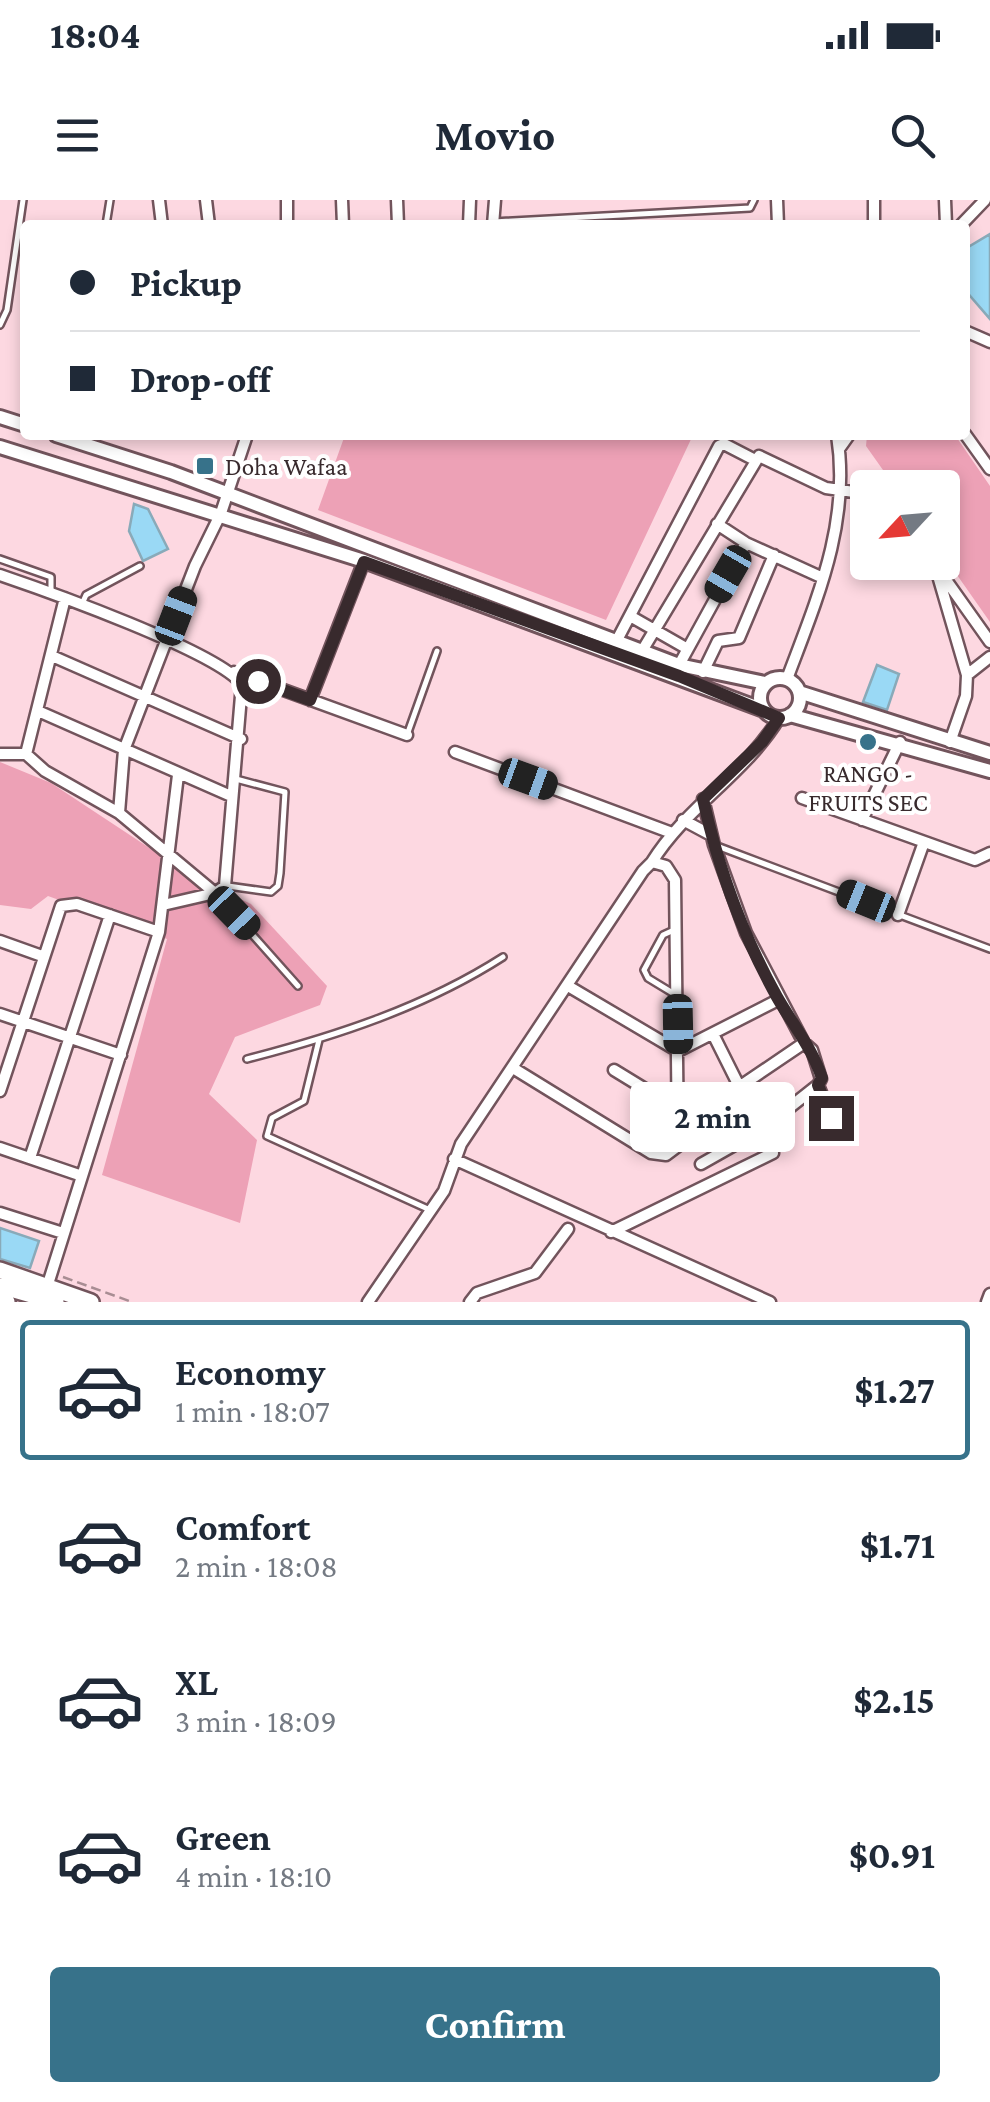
<!DOCTYPE html>
<meta charset="utf-8">
<style>
:root{--surface:#fff;--page:#f6f6f7;--text:#1f2937;--muted:#747a83;--line:#e0e1e3;--accent:#37728a}
body{margin:0;font-family:"Crimson Pro",serif;background:var(--page);color:var(--text);height:100vh;display:flex;flex-direction:column;font-size:38px;white-space:nowrap}
*{box-sizing:border-box;margin:0}
p{font-size:32px;color:var(--muted)}
.icon{flex:none;width:55px;height:55px;fill:none;stroke:currentColor;stroke-width:2;stroke-linecap:round;stroke-linejoin:round}
.map{position:relative;height:1102px;overflow:hidden}
.details{display:flex;flex-direction:column;background:var(--surface);flex:1}
.details>*{flex:none}
.top-card{position:absolute;left:20px;top:20px;width:950px;height:220px;border-radius:10px;box-shadow:0 5px 15px #0003;display:grid;align-content:center;height:220px;padding:0 50px;background:var(--surface)}
.needle{width:65px;rotate:244deg}
.buttons{position:absolute;left:850px;top:270px;display:grid;gap:20px}
.buttons a{display:grid;place-items:center;width:110px;height:110px;border-radius:10px;background:var(--surface);box-shadow:0 5px 15px #0003;font-size:50px}
.end{position:absolute;width:45px;height:45px;margin:-22px;border:12px solid #382a2d;background:#fff;box-shadow:0 0 0 5px #fff}
.from{border-radius:50%}
.bubble{position:absolute;height:70px;border-radius:10px;background:var(--surface);box-shadow:0 5px 15px #0003;font-size:32px;font-weight:700;line-height:70px;text-align:center}
.car{position:absolute;width:30px;height:60px;margin:-30px -15px;border-radius:12px;box-shadow:0 0 8px 2px #0007;background:linear-gradient(#222 24%,#8ab4d8 0 40%,#222 0 76%,#8ab4d8 0 86%,#222 0)}
.top-card b{display:flex;align-items:center;gap:35px;height:95px;font-size:38px}
.top-card b+b{border-top:2px solid var(--line)}
.top-card i{width:25px;height:25px;background:var(--text)}
ul{padding:18px 0 0;list-style:none}
li{display:flex;align-items:center;gap:30px;height:140px;margin:0 20px 15px;padding:0 30px;border:5px solid transparent;border-radius:10px}
li div{flex:1}
li b{display:block;font-size:38px}
li em{font-style:normal;font-weight:700}
li.selected{border-color:var(--accent)}
li>.icon{width:90px;height:90px;stroke-width:1.5}
.action{display:flex;gap:20px;margin-top:auto;padding:20px 50px}
.action a{flex:1;height:115px;border-radius:10px;background:var(--accent);color:#fff;font-size:40px;font-weight:700;line-height:115px;text-align:center}
.status{display:flex;justify-content:space-between;align-items:center;height:70px;padding:0 50px;background:var(--surface);direction:ltr}
.status svg{height:28px;fill:currentColor}
header{display:flex;justify-content:space-between;align-items:center;height:130px;padding:0 50px;background:var(--surface);font-size:45px;font-weight:700}
.map>svg:first-child{display:block}
.green{fill:#eda1b6}
.building{fill:#9ad9f5;stroke:#89aab9;stroke-width:2.5}
.lines{fill:none;stroke-linecap:round;stroke-linejoin:round}
.service-casing{stroke:#72545c;stroke-width:10}
.minor-casing{stroke:#72545c;stroke-width:15}
.tertiary-casing{stroke:#72545c;stroke-width:18}
.primary-casing{stroke:#72545c;stroke-width:20}
.path{stroke:#a88d93;stroke-width:2.5;stroke-dasharray:10 5;stroke-linecap:butt}
.service{stroke:#fff;stroke-width:5}
.minor{stroke:#fff;stroke-width:10}
.tertiary{stroke:#fff;stroke-width:12}
.primary{stroke:#fff;stroke-width:15}
.route{stroke:#382a2d;stroke-width:12}
.poi-dot{fill:#37728a;stroke:#fff;stroke-width:4}
.labels{text-anchor:middle;dominant-baseline:central;stroke-width:8;stroke-linejoin:round;paint-order:stroke}
.poi-label{font-size:25px;fill:#382a2d;stroke:#fff;text-anchor:start}
</style>
<div class="status"><b>18:04</b><svg viewBox="0 0 49 12"><path d="M0 12V9h3v3zM5 12V6h3v6zM10 12V3h3v9zM15 12V0h3v12zM26 1h20v11H26zM47 4h2v5h-2z"/></svg></div>
<header><svg class="icon" aria-label="menu" viewBox="0 0 24 24"><path d="M4 6h16M4 12h16M4 18h16"/></svg>Movio<svg class="icon" aria-label="search" viewBox="0 0 24 24"><circle cx="10" cy="10" r="6"/><path d="M15 15l6 6"/></svg></header>
<div class="map">
<svg width="990" height="1102" viewBox="0 0 990 1102">
<rect width="100%" height="100%" fill="#fdd8e1"/>
<!-- green -->
<path class="green" d="M345 235H693L606 420 318 310Z
M867 235H955L990 286V422L943 355 942 288 895 287 866 246Z
M0 562 51 583 192 676 251 704 327 786 320 805 235 837 209 894 257 940 240 1023 102 975 167 739 48 696 31 709 0 705Z"/>
<!-- building -->
<path class="building" d="M990 34V119L965 90V49Z
M134 304 148 309 168 349 143 361 129 331Z
M877 465 899 474 887 510 863 502Z
M0 1028 39 1041 30 1068 0 1059Z"/>
<g class="lines">
<!-- service casing -->
<g class="service-casing">
<path id="service" d="M494 22 750 8 754 0
M106 25 110 0
M0 125 7 110 23 0
M820 235H837
M0 359 51 377V392
M82 404 86 395 140 366
M407 535 437 451
M717 646 990 749
M228 686 271 692 278 686 280 673 285 592 236 579
M217 695 298 786
M674 730 663 735 644 770 648 778 676 795
M319 840 304 901 272 918 267 936 430 1010
M247 859C336 836 425 807 503 757"/>
</g>
<!-- minor casing -->
<g class="minor-casing">
<path id="minor" d="M159 0 162 25
M206 0 209 25
M287 0V25
M342 0 343 25
M397 0 398 25
M777 0 778 25
M945 0 946 25
M469 25 470 0
M493 25 495 0
M874 25V0
M961 25 985 0
M965 131 990 142
M965 234 990 269
M839 249 849 235
M717 324 746 343 823 378
M934 362 967 475 966 496 950 542
M941 373 990 442
M0 375C47 391 216 451 242 484L225 686 215 693 163 705
M65 398 26 554 45 571 119 613 215 693
M630 416 686 448
M616 442 719 246 724 244 755 260
M642 451 759 256 826 288 868 294
M52 456 241 539
M679 465 746 343
M234 472 407 535
M703 472 718 441 739 438 774 355
M967 475 990 457
M787 479C817 399 851 322 837 235
M310 500 364 361
M38 511 231 596
M455 552 672 633
M0 554H26
M802 598 975 660 990 653
M119 613 124 550 195 366 221 313 247 235
M683 620 711 635
M862 620 900 542
M652 662C686 607 746 573 779 518
M898 715 924 642
M0 741 42 756
M568 786 678 851 778 800
M0 814 121 855
M804 843 812 850 821 879 818 885 831 918
M614 870 663 900 680 901
M0 891 61 706 77 704 159 732
M692 919 804 843 746 733 714 645 703 599
M761 930 818 885
M0 948 82 976
M30 958 110 715
M454 959 770 1102
M701 964 761 930 713 834
M0 1013 63 1033
M611 1032 773 953
M48 1084 159 732 178 575
M368 1102 444 991 461 944 643 671 652 662 666 666 675 680 678 946 666 955 651 953 513 868
M470 1102 477 1093 535 1073 568 1029
M987 1102 990 1094"/>
</g>
<!-- tertiary casing -->
<g class="tertiary-casing">
<path id="tertiary" d="M0 217 25 225
M56 235 171 272 679 465 765 483
M0 247 364 361 764 510
M760 498a20 20 0 1 1 40 0a20 20 0 1 1-40 0Z
M799 492 990 553
M790 515 990 571"/>
</g>
<!-- primary casing -->
<g class="primary-casing">
<path id="primary" d="M0 1070 91 1102
M0 1086 56 1102
M0 1100 7 1102"/>
</g>
<!-- path -->
<path class="path" d="M63 1077 132 1102"/>
<!-- service -->
<use href="#service" class="service"/>
<!-- minor -->
<use href="#minor" class="minor"/>
<!-- tertiary -->
<use href="#tertiary" class="tertiary"/>
<!-- primary -->
<use href="#primary" class="primary"/>
</g>
<g class="lines">
<!-- route -->
<path class="route" d="M258 481 310 500 364 362 679 476 779 518 762 542 703 599C718 667 743 736 777 797 793 825 812 848 822 878L818 885 831 918"/>
</g>
<!-- markers -->
<g class="poi-dot">
<rect x="195" y="256" width="20" height="20" rx="5"/>
<circle cx="868" cy="542" r="10"/>
</g>
<g class="labels">
<!-- poi labels -->
<g class="poi-label">
<text x="225" y="266">Doha Wafaa</text>
<text x="868" y="573" text-anchor="middle">RANGO -<tspan x="868" dy="29">FRUITS SEC</tspan></text>
</g>
</g>
</svg>
<div class="buttons">
<a><svg class="needle" viewBox="-14 -14 28 28"><path d="M0-13l5 13h-10z" fill="#e53935"/><path d="M0 13l5-13h-10z" fill="#747a83"/></svg></a>
</div>
<i class="end from" style="left:258px;top:481px"></i>
<i class="end" style="left:831px;top:918px"></i>
<div class="bubble" style="left:630px;top:882px;width:165px">2 min</div>
<i class="car" style="left:728px;top:374px;rotate:210deg"></i>
<i class="car" style="left:176px;top:416px;rotate:21deg"></i>
<i class="car" style="left:528px;top:579px;rotate:110deg"></i>
<i class="car" style="left:866px;top:701px;rotate:292deg"></i>
<i class="car" style="left:234px;top:713px;rotate:136deg"></i>
<i class="car" style="left:678px;top:824px;rotate:179deg"></i>
<div class="top-card">
<b><i class="from"></i>Pickup</b>
<b><i></i>Drop-off</b>
</div>
</div>
<section class="details">
<ul>
<li class="selected"><svg class="icon" aria-label="car" viewBox="0 0 24 24"><path d="M5 17H2v-5l4-1 3-4h7l3 4 3 1v5h-3M9 17h6M6 11h13"/><circle cx="7" cy="17" r="2"/><circle cx="17" cy="17" r="2"/></svg><div><b>Economy</b><p>1 min · 18:07</p></div><em>$1.27</em></li>
<li><svg class="icon" aria-label="car" viewBox="0 0 24 24"><path d="M5 17H2v-5l4-1 3-4h7l3 4 3 1v5h-3M9 17h6M6 11h13"/><circle cx="7" cy="17" r="2"/><circle cx="17" cy="17" r="2"/></svg><div><b>Comfort</b><p>2 min · 18:08</p></div><em>$1.71</em></li>
<li><svg class="icon" aria-label="car" viewBox="0 0 24 24"><path d="M5 17H2v-5l4-1 3-4h7l3 4 3 1v5h-3M9 17h6M6 11h13"/><circle cx="7" cy="17" r="2"/><circle cx="17" cy="17" r="2"/></svg><div><b>XL</b><p>3 min · 18:09</p></div><em>$2.15</em></li>
<li><svg class="icon" aria-label="car" viewBox="0 0 24 24"><path d="M5 17H2v-5l4-1 3-4h7l3 4 3 1v5h-3M9 17h6M6 11h13"/><circle cx="7" cy="17" r="2"/><circle cx="17" cy="17" r="2"/></svg><div><b>Green</b><p>4 min · 18:10</p></div><em>$0.91</em></li>
</ul>
<div class="action"><a>Confirm</a></div>
</section>
